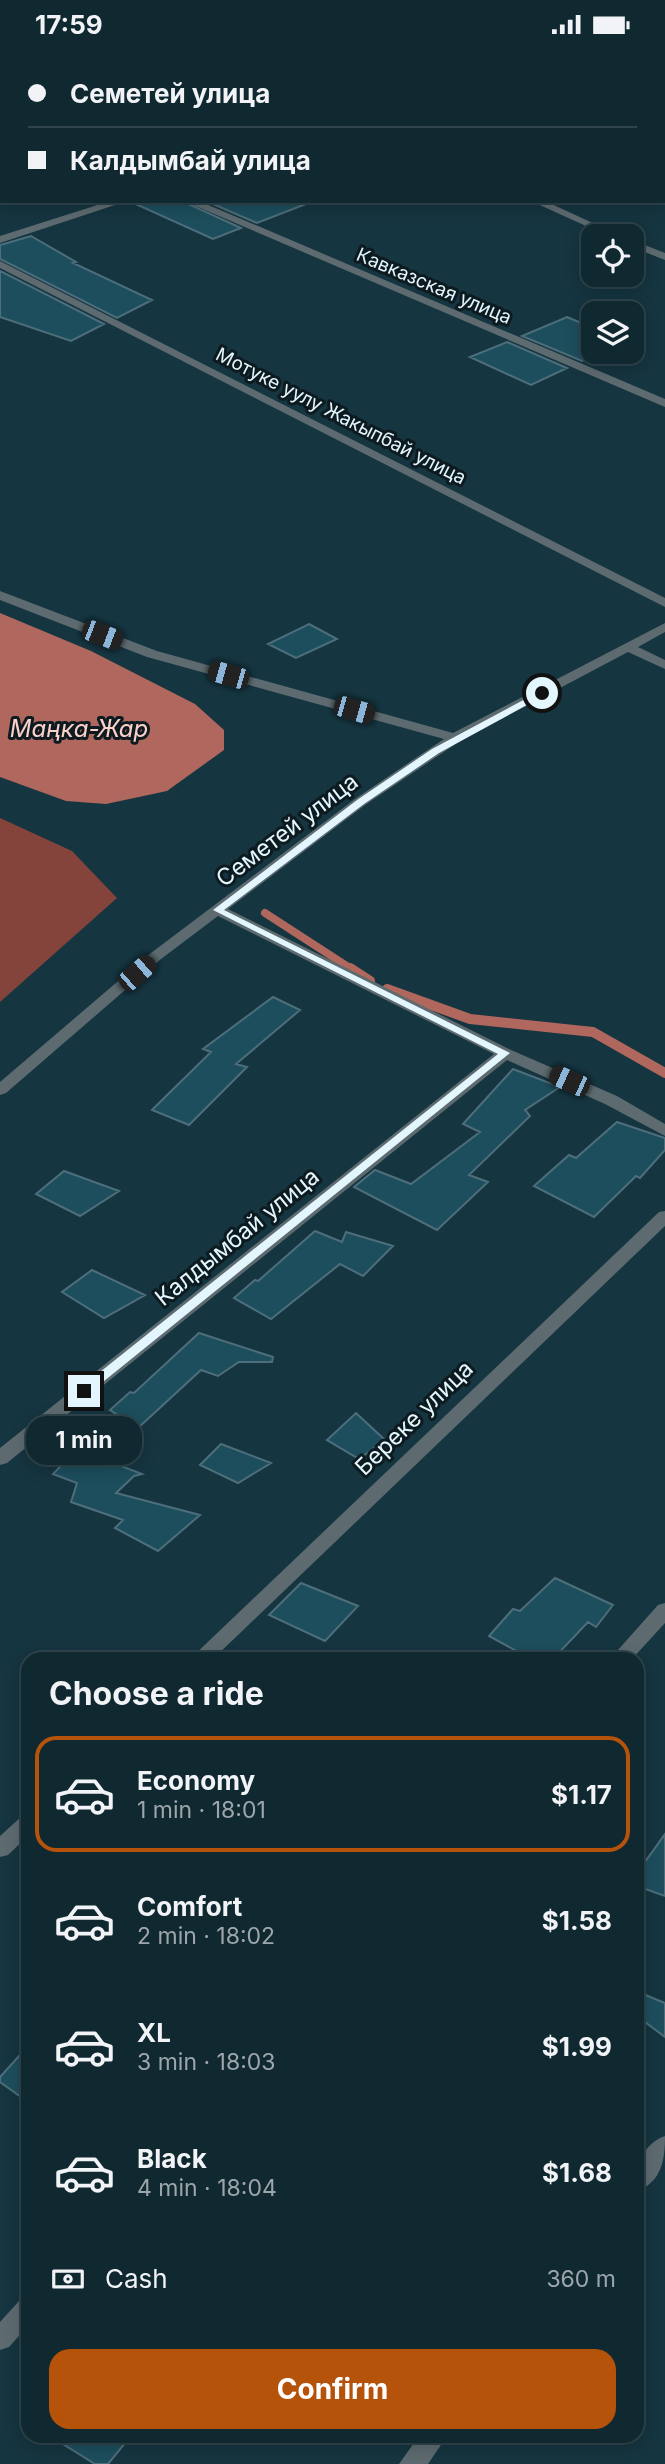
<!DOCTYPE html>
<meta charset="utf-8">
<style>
:root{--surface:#102830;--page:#1e343c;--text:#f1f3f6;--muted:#9ca6ab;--line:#30444c;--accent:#b45309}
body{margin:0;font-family:Inter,sans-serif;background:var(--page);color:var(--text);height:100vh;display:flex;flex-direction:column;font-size:26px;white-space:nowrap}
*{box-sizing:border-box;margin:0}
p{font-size:23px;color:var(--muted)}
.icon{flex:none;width:38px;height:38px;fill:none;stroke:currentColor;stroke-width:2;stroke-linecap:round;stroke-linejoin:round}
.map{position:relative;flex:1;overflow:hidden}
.side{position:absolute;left:21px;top:1603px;width:623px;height:791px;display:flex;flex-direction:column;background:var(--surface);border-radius:21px;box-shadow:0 4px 18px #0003,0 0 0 2px var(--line)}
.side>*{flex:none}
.guide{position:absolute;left:0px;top:0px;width:665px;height:154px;box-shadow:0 4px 18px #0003,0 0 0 2px var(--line);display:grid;align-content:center;height:154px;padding:0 28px;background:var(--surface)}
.controls{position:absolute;left:581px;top:175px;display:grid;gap:14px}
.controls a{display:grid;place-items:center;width:63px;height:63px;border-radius:14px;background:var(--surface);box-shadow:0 4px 18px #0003,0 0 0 2px var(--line);font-size:35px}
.end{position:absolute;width:32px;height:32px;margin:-16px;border:9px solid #e4f6fd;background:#111;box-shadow:0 0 0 4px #111}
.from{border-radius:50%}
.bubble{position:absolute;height:49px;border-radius:21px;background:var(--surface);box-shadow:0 4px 18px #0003,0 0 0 2px var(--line);font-size:23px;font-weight:700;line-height:49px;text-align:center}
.car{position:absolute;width:21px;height:42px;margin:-21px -10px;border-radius:9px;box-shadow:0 0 5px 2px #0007;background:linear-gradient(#222 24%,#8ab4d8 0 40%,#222 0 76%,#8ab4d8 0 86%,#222 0)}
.guide b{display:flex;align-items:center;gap:24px;height:66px;font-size:26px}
.guide b+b{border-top:2px solid var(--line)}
.guide i{width:18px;height:18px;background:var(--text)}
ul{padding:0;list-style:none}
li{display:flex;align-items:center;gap:21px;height:116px;margin:0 14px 10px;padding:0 14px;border:4px solid transparent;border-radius:21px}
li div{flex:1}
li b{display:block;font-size:26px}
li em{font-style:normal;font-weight:700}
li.selected{border-color:var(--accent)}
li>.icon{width:63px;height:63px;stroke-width:1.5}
h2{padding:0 28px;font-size:32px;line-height:84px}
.pay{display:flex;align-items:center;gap:18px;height:77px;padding:0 28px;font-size:26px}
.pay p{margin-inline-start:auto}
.primary-button{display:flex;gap:14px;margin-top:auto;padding:14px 28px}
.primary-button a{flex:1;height:80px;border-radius:21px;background:var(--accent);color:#fff;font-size:28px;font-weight:700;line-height:80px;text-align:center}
.status{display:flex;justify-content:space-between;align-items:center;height:49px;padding:0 35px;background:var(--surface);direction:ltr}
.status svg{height:19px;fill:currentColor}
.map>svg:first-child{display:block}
.green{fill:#84443c}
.water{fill:#b0675d}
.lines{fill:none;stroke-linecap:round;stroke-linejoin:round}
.stream-far1{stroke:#b0675d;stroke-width:8}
.stream{stroke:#b0675d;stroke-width:10}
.building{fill:#1d4e5d;stroke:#4d6e7a;stroke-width:2}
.minor{fill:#5d6b70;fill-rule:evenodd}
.route{fill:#e4f6fd}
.labels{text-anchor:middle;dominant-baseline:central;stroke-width:6;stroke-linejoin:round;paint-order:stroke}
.far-street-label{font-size:19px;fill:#e4f6fd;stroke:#0d1b20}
.street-label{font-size:23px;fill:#e4f6fd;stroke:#0d1b20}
.water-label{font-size:24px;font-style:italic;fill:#fbd0c9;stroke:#0d1b20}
</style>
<div class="status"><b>17:59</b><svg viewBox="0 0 49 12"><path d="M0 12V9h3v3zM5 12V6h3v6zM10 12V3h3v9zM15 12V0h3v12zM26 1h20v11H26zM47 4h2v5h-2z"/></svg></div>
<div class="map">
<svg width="665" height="2415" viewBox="0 0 665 2415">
<rect width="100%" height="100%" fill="#153540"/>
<!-- green -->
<path class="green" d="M0 769 72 802 117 849 0 953Z"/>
<!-- water -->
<path class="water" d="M0 564 91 602 195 655 224 681V701L167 742 106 755 66 752 0 728Z"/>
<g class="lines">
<!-- stream-far1 -->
<path class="stream-far1" d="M265 864 353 921"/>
<!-- stream -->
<path class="stream" d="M350 919 370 932
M387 940 470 970 593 983 665 1024"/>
</g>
<!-- building -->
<path class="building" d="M129 152H182L241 179 213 190Z
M206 152H306V155L257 174Z
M31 187 76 213 73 214 152 251 117 269 0 210V196Z
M0 222 104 275 71 292 0 268Z
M567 268 593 279V307L582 312 522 287Z
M507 293 567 319 531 336 470 308Z
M309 575 337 590 296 609 268 595Z
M273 948 300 961 236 1015 247 1018 189 1076 152 1061 211 1003 203 1000Z
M513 1020 560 1038 525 1061 530 1067 469 1126 488 1133 437 1181 354 1138 375 1121 411 1135 480 1083 463 1075Z
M617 1073 665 1089V1101L640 1129 636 1127 594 1168 534 1137 569 1106 576 1109Z
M64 1122 119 1142 80 1167 36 1145Z
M315 1182 342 1193 346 1183 393 1197 363 1227 340 1215 271 1270 234 1249 255 1231 258 1232Z
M92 1221 145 1246 104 1269 62 1243Z
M199 1284 273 1308 272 1313H239L218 1327 201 1321 138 1379 110 1361 130 1343 134 1344Z
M356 1364 385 1391 359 1410 327 1391Z
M221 1395 271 1414 238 1434 200 1416Z
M77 1400 142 1425 134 1427 116 1444 200 1466 158 1502 115 1479 123 1471 71 1453 77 1434 53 1425Z
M555 1529 613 1556 596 1578 588 1573 553 1610H531L489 1587 513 1560 520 1562Z
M301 1534 358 1557 325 1592 269 1566Z
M665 1785V1847L637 1837V1824Z
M643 1945 665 1954V1988L637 1967Z
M28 1997V2053L0 2033V2028Z
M50 2387H131L108 2415H95Z"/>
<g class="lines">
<!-- minor -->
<path class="minor" d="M437 0H451L453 2H438Z
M513 0H524L511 2Z
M0 61H2V68H0Z
M663 76H665V82H663Z
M110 152H127L0 194V187Z
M184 152H199L665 350V358Z
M531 152H545L621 187H608Z
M632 191 665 204V211L632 198Z
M0 212 665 549V558L0 219Z
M0 542 157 602 453 684 665 574V583L638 598 665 611V620L628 603 460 692 365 756 228 860 511 1001 617 1047 665 1075V1087L605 1055 507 1011 7 1414 0 1416V1399L494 1005 218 867 161 910 6 1044 0 1046V1033L151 904 355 750 444 690 147 608 0 551Z
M665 1162V1177L213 1610H190L659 1163Z
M665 1554V1574L632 1610H610L658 1556Z
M28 1766V1787L8 1806 0 1808V1787L21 1768Z
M665 2087C665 2110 662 2133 637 2142 637 2119 640 2096 665 2087Z
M28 2249V2277L9 2298 0 2301V2273L19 2252Z
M419 2387H447L428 2415H399Z"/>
</g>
<!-- route -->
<path class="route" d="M542 641 545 642V646L439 704 364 755 224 861 510 1004 88 1345H80V1339L498 1005 213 861 357 751 432 700Z"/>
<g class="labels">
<!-- far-street labels -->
<g class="far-street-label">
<text transform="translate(434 237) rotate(23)">Кавказская улица</text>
<text transform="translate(341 367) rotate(27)">Мотуке уулу Жакыпбай улица</text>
</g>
<!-- street labels -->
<g class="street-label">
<text transform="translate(287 781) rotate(-37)">Семетей улица</text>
<text transform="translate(237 1188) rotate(-39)">Калдымбай улица</text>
<text transform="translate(414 1369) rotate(-44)">Береке улица</text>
</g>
<!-- water labels -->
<g class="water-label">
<text x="79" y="679">Маңка-Жар</text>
</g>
</g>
</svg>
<div class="controls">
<a><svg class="icon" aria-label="locate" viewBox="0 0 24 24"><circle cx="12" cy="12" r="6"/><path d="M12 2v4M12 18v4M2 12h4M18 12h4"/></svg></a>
<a><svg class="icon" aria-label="layers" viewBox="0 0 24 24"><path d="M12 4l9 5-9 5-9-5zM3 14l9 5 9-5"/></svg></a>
</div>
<i class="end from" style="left:542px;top:644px"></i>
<i class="end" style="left:84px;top:1342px"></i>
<div class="bubble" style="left:26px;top:1367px;width:116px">1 min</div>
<i class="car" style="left:102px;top:586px;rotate:111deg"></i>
<i class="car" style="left:228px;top:626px;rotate:286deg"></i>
<i class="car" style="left:354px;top:661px;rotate:106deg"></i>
<i class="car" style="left:137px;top:924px;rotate:49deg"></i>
<i class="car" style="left:569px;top:1032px;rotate:294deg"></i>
<div class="guide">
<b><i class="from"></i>Семетей улица</b>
<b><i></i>Калдымбай улица</b>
</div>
<section class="side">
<h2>Choose a ride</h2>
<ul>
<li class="selected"><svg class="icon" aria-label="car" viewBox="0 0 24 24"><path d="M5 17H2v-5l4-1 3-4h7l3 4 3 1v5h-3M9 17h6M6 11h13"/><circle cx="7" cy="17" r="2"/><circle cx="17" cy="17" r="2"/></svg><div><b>Economy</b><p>1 min · 18:01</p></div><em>$1.17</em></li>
<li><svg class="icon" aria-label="car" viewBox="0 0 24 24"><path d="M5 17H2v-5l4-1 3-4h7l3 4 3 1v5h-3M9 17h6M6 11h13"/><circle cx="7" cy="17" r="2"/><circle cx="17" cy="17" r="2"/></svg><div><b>Comfort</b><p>2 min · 18:02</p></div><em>$1.58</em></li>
<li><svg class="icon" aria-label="car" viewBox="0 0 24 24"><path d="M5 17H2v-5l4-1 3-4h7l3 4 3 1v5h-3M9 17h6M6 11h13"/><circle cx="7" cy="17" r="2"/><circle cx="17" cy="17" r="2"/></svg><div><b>XL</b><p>3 min · 18:03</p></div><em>$1.99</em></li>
<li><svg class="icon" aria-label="car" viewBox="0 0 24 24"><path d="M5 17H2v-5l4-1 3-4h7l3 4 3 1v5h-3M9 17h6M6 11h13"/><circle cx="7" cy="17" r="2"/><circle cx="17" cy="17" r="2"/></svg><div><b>Black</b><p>4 min · 18:04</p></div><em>$1.68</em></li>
</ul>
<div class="pay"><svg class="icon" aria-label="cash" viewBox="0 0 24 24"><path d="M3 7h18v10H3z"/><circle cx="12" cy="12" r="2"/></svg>Cash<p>360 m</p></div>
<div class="primary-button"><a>Confirm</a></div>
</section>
</div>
